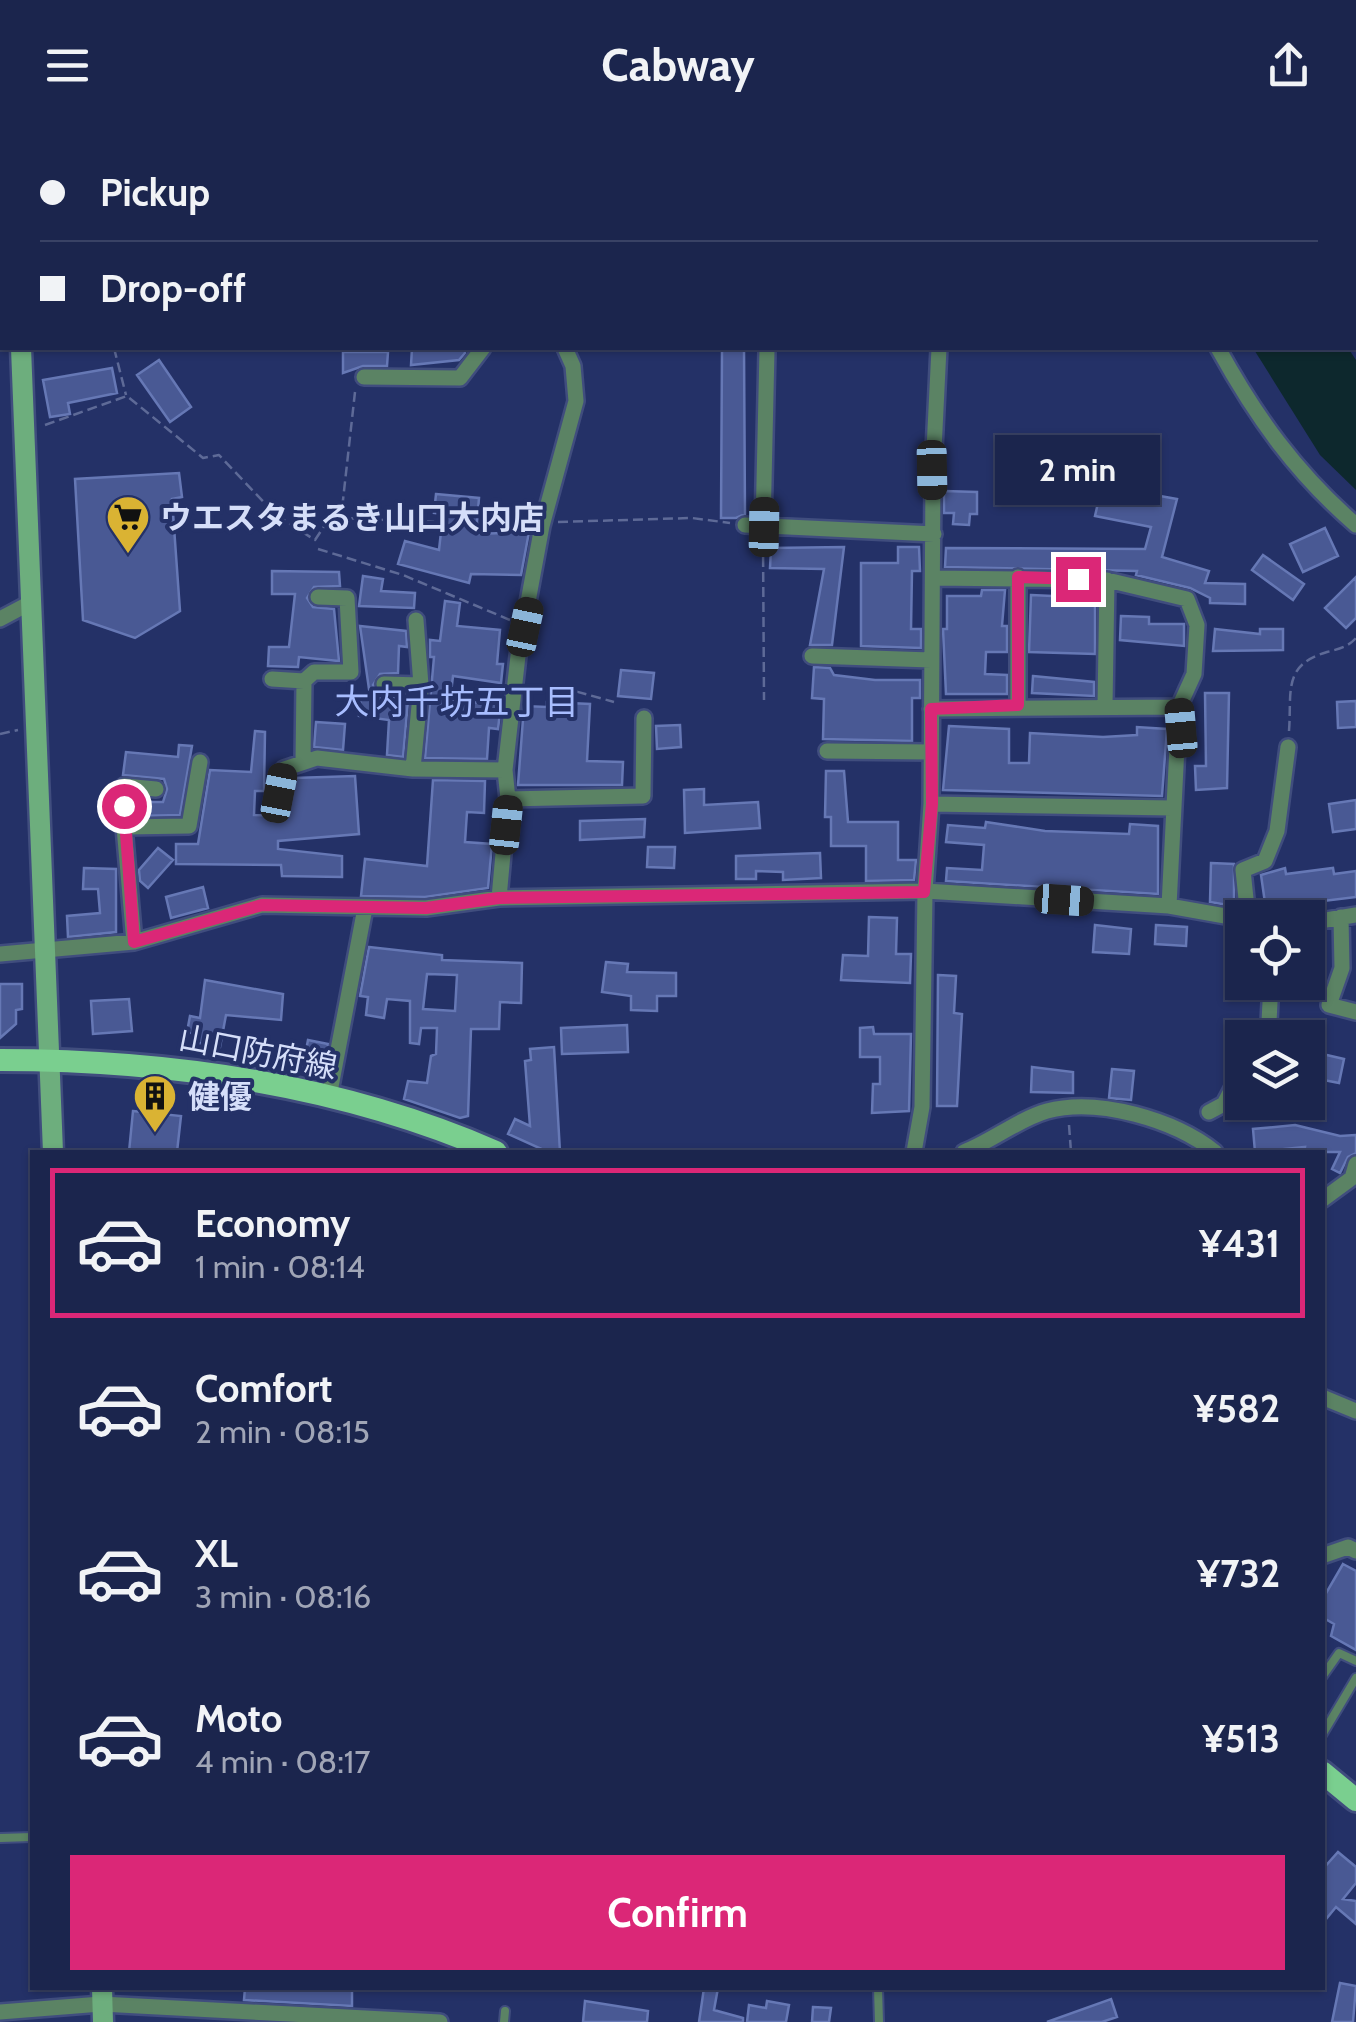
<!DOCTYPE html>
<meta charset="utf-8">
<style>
:root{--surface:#1b254d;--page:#242d54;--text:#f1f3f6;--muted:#a0a5b6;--line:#394265;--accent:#db2777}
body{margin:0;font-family:Cabin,"Noto Sans JP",sans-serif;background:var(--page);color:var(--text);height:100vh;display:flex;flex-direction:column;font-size:38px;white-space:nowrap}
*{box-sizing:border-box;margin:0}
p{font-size:32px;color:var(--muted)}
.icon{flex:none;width:55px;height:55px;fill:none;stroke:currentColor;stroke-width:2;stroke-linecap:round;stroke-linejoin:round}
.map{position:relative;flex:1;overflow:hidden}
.details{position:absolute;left:30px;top:1020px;width:1295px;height:840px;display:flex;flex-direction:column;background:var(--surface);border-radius:0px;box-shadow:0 2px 8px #0004,0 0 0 2px var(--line)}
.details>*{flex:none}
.guide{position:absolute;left:0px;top:0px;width:1358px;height:220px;box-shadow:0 2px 8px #0004,0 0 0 2px var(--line);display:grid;align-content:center;height:220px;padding:0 40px;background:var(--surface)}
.controls{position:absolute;left:1225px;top:770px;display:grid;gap:20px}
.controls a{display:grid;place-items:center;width:100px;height:100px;border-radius:0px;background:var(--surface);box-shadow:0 2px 8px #0004,0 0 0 2px var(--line);font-size:50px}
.end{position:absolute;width:45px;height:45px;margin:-22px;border:12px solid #db2777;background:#fff;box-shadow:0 0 0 5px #fff}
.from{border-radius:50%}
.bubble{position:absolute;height:70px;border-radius:0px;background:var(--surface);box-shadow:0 2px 8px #0004,0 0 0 2px var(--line);font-size:32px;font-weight:800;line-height:70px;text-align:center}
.car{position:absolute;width:30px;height:60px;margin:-30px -15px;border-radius:12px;box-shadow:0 0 8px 2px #0007;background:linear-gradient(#222 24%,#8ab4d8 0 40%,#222 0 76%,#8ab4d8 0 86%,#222 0)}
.guide b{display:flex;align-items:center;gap:35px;height:95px;font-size:38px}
.guide b+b{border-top:2px solid var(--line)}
.guide i{width:25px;height:25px;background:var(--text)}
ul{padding:18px 0 0;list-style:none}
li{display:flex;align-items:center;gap:30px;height:150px;margin:0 20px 15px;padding:0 20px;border:5px solid transparent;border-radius:0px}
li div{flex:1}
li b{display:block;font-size:38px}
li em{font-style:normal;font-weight:800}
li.active{border-color:var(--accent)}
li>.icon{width:90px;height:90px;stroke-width:1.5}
.primary-button{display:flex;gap:20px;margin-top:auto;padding:20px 40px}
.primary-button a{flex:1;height:115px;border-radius:0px;background:var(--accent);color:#fff;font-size:40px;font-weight:800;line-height:115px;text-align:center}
header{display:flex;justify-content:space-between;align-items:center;height:130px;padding:0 40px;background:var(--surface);font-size:45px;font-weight:800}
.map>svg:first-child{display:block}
.water{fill:#0d282d}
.building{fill:#495994;stroke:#6678b5;stroke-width:2.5;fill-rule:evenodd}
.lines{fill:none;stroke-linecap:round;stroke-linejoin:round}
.lane-casing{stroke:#404d7e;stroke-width:12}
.street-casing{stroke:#404d7e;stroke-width:20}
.secondary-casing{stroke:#404d7e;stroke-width:25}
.primary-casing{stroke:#404d7e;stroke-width:28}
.path{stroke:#5e6a97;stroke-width:2.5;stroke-dasharray:10 5;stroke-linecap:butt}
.lane{stroke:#5b8364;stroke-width:8}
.street{stroke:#5b8364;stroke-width:15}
.secondary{stroke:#6dae7d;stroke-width:20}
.primary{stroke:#7acf8f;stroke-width:22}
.route{stroke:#db2777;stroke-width:12}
.labels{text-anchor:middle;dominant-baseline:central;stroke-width:8;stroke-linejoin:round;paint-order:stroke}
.poi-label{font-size:32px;font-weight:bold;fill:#d5def9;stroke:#243167;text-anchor:start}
.street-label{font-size:32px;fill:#d5def9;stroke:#243167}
.neighbourhood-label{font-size:35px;fill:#a8bdff;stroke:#243167}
</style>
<header><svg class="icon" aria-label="menu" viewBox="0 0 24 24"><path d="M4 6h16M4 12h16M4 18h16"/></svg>Cabway<svg class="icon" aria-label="share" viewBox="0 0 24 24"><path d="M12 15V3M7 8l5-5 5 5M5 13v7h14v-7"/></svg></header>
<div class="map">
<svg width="1356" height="1892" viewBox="0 0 1356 1892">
<rect width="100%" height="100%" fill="#243167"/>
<!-- water -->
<path class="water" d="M1253 218H1348L1356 230V360L1320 325Z"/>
<!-- building -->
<path class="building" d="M412 218H464L465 223 459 230 411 235Z
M722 218H744L745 384 736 388H721Z
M343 222H388L387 236H363L343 243Z
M159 230 191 277 170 292 137 245Z
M112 238 117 263 68 273 70 284 50 287 43 250Z
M179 343 182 367 172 369 180 481 135 508 83 490 75 349Z
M1103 351 1116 355 1114 364 1159 375 1160 366 1177 369 1162 427 1209 441 1205 453 1245 454V474L1210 473V468L1190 458 1136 445 1137 441 945 437 946 418 1145 419 1151 397 1095 386Z
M944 361 977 362V384H970L969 395 953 394 954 383H944Z
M436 364 479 368 476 404 529 402 521 445 471 444 469 453 398 434 405 411 439 420 443 384 434 383Z
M1325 398 1338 426 1303 442 1290 414Z
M844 417 832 515H810L824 439 770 438 771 418Z
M898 417H919L920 441H912L911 499H921V518L861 516V433H898Z
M1263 425 1304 454 1293 470 1252 440Z
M272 441 339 442 340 456 314 457 307 468 313 477 334 479 339 531 299 527 298 537 268 536 269 517H289L295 464H272Z
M363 446 383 449 381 461 415 463 414 478 359 476Z
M1356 447V488L1346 498 1325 478Z
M982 460H1005L1002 496H1007V522H986L985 544 1007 545V564H946L943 499H947V466H981Z
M1031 465 1095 468V524L1029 522Z
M445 471 460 473 457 496 500 500 497 534H503L501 553 453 546 450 571 501 574 498 599 489 598 487 629 425 628 434 527H430V510L440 511Z
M1121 486 1149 487V494H1184V516L1120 510Z
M360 496 406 501 407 517 399 516 398 543 380 544 373 555 379 564 408 571 403 627 387 625 389 590 359 586 361 565 370 566Z
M1215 499 1260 504V499H1283V520L1213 521Z
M814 537 830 538 834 545 875 550H920V568H912V611L823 609 824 569 812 568Z
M621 540 654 543 651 569 618 566Z
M1033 546 1094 552V566L1032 563Z
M1205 563H1229L1227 658 1196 660 1195 636H1206Z
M1356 571V597L1338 598 1337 572Z
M547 572 590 574 587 631 623 632 622 655H518L524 576 547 577Z
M316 592 345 594 343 620 314 617Z
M680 595 681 617 657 619 656 596Z
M949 596 1009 599V633H1029L1030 603 1103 607 1137 605V597L1167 599 1162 666 943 660Z
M255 601 265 602 264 661H255L254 685 288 686 294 648 355 646 359 704 278 711V719L342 726V747L282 746 281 735 176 734V714H198L210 640 251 642Z
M179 615 192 616 180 685 136 686V672H163L167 659 164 649 123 645 126 622 178 627Z
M826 641H844L848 692H898V730H916L914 750 866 751V716H831V687H825Z
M433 650 485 651 484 683 467 682 465 712 492 714 488 758 425 767 361 766 365 729 427 736Z
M704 659V675L758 672 760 698 685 703 684 660Z
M1356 670V699L1333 702 1329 674Z
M645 689 644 707 580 710V691Z
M986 692 1045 701 1129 704 1130 694 1158 696V764L946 751 947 738 982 740 984 715 946 712 948 695 985 698Z
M648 717H675L674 738 647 737Z
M158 718 173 730 148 758 140 751 139 740Z
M820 723 821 748 783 750V742L756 741V749H736V726Z
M1211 733 1234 734V776L1210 772Z
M84 738 116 739V802L68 807 67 786 100 783 98 759H83Z
M1285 738 1286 744 1333 738 1334 744 1356 741V767L1290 775 1291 783 1267 787 1261 745Z
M203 757 208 778 171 788 166 767Z
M869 787 897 788 896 824H911L910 853 841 850 843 825 868 826Z
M1095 795 1131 799 1129 824 1093 822Z
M1156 795 1187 797 1186 816 1155 814Z
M369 817 442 825V830L522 833 521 873 500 872 499 899H471L468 986 460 988 404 969 408 951 427 953 431 926 436 924 437 898H421L419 914 410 913V871L387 869 384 888 366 885 368 867 360 866ZM427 844 457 845 455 881 423 879Z
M606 832 628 834 627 842 676 843V866H657V881L631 880V866L602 862Z
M938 845 956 846 954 883 962 884 957 976H937Z
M205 850 283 864 281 890 226 885 220 917 194 912 196 904 187 902 190 886 200 888Z
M1282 852H1314L1310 869 1282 862Z
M0 854H22V879L16 880V894L0 908Z
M129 869 132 901 93 904 91 871Z
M627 895 628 922 562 924 561 898Z
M873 897 874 904H911L909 981 872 983 873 954H880V927H860V898Z
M308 910 328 914 322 945 302 941Z
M554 917 560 1022H548L508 1004 515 989 530 996 525 931 531 930 530 919Z
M1318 923 1344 929 1339 953 1308 947V925Z
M1032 937 1073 942V963L1031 962Z
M1112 939 1134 941 1131 970 1109 968Z
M133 981 181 986 177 1022H129Z
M1295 995 1340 1006 1356 1005V1023L1348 1027 1340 1043 1332 1039 1340 1022H1304L1305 1017 1255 1022 1253 999Z
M1343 1434 1356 1441V1520L1331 1506 1334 1494 1322 1487V1470Z
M1338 1722 1356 1737V1753L1343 1769 1356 1771V1794L1336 1777 1322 1794V1740Z
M1340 1853 1356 1856 1353 1892H1332Z
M245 1858H352V1876L244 1870Z
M704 1858H718L714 1880 743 1888V1892H699Z
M1111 1869 1117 1887 1102 1892H1047Z
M585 1871 648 1881 647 1892H583Z
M767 1871 789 1875 786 1892H747L749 1875 766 1878Z
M813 1877 831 1878 829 1892H812Z"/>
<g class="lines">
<!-- lane casing -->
<g class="lane-casing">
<path id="lane" d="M1322 1547 1339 1523 1356 1531
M1322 1605 1356 1548
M0 1708 32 1707
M878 1858 879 1892
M504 1892 505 1881"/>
</g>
<!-- street casing -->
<g class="street-casing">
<path id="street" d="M299 0V2
M525 0V2
M1302 0V2
M996 1 1000 2
M600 2 609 0
M1091 2 1092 0
M1157 2V0
M0 141 2 143
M1355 164 1356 166
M1218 218C1256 287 1296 343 1356 395
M364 247 460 248 483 218
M745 395 934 404
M763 397 767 220
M934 448 1107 450 1187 469 1197 495 1194 544 1179 577 1169 776
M0 489 30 473
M812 526 931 530
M272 549 304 551
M384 554 421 555
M1018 575V447
M1105 576 1107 450
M931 579 1179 577
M827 621 931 622
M303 632 304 551 314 542H351L347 468 318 467
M413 639 421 555 416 490
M279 663 284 639 317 628 413 639 505 640
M508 669 643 666 644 588
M931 674 1172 678
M124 697V656L156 659
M499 768 508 669 505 640 518 526 542 396 576 271 573 236 565 218
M1341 787 1342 838 1329 875 1356 882
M1248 788 1243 740 1265 731 1277 701 1288 617
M1308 793 1356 785
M134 812 124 697 189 696 200 632
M0 824 134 812 262 775 426 778 499 768 925 761 1169 776 1242 789
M1260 908 1269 892 1271 852
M329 967 365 778
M1209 982 1224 974 1242 940
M914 1022 922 977 925 761 931 674 933 340 939 218
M964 1022C992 1011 1019 989 1047 981 1098 967 1175 990 1215 1022
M1322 1070 1352 1048 1356 1034
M1322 1267 1356 1281
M1322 1426 1348 1417 1356 1421
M0 1882 101 1874 440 1892"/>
</g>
<!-- secondary casing -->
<g class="secondary-casing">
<path id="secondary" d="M37 2V0
M21 218 53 1022
M102 1858 103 1892"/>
</g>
<!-- primary casing -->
<g class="primary-casing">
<path id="primary" d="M0 930C170 930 340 954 496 1022
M1322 1642 1356 1670"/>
</g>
<!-- path -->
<path class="path" d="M114 218 126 265
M355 262 341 388 526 396
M45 295 127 266 203 328 219 325 276 385 315 410 329 389H340
M558 392 692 388 730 393
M763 412 764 570
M318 419 403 445 510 490
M532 557 571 560 614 572
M1289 601C1292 562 1282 535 1327 522 1339 519 1348 517 1356 508
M0 604 18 600
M1069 995 1071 1022"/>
<!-- lane -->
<use href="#lane" class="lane"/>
<!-- street -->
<use href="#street" class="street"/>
<!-- secondary -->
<use href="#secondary" class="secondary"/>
<!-- primary -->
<use href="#primary" class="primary"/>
</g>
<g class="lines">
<!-- route -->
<path class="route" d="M124 676 134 812 262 775 426 778 499 768 924 762 932 674 931 579 1018 575V447L1078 449"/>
</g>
<!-- icons -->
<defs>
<g id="supermarket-pin" transform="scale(2.25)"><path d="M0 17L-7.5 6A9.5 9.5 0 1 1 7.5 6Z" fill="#dab333" stroke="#243167"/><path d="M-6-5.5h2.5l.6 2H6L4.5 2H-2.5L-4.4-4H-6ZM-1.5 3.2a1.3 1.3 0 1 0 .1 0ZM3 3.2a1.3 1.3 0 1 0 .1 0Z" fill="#111"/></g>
<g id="building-pin" transform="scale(2.25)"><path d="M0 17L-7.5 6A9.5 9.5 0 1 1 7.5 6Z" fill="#dab333" stroke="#243167"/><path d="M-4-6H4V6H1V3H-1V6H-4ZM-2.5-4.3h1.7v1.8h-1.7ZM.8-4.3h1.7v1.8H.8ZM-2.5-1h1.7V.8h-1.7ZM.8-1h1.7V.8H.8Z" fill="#111"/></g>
</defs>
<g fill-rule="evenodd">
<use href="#supermarket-pin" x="128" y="387"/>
<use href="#building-pin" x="155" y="966"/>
</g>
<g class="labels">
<!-- poi labels -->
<g class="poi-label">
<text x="160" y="387">ウエスタまるき山口大内店</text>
<text x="188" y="966">健優</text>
</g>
<!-- street labels -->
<g class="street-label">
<text transform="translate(258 922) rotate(11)">山口防府線</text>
</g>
<!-- neighbourhood labels -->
<g class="neighbourhood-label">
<text x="457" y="571">大内千坊五丁目</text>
</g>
</g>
</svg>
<div class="controls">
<a><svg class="icon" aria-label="locate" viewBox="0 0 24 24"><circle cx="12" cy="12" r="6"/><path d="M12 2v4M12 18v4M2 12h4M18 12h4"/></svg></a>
<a><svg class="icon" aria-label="layers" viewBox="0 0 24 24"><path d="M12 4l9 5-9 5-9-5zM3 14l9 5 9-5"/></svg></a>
</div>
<i class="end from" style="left:124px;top:676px"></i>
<i class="end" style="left:1078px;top:449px"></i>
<div class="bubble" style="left:995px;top:305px;width:165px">2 min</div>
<i class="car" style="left:932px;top:340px;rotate:179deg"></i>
<i class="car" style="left:764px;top:397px;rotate:1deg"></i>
<i class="car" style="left:525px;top:497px;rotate:12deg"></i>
<i class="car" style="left:1181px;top:598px;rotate:355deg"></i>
<i class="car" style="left:279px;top:663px;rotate:11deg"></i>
<i class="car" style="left:506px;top:695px;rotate:6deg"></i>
<i class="car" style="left:1064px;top:770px;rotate:94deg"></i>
<div class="guide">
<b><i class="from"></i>Pickup</b>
<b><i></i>Drop-off</b>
</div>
<section class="details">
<ul>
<li class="active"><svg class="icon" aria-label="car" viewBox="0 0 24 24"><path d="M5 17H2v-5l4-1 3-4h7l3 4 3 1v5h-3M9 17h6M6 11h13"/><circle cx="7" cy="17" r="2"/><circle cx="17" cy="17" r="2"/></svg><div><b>Economy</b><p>1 min · 08:14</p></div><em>¥431</em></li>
<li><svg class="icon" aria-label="car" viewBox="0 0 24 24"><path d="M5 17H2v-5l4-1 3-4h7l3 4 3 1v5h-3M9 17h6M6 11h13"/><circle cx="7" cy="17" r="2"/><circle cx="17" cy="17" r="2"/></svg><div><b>Comfort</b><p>2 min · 08:15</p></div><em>¥582</em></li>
<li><svg class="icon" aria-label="car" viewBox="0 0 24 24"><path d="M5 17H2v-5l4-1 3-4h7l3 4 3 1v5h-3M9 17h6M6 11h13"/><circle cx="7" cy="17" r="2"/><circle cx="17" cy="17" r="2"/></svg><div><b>XL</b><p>3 min · 08:16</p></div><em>¥732</em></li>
<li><svg class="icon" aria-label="car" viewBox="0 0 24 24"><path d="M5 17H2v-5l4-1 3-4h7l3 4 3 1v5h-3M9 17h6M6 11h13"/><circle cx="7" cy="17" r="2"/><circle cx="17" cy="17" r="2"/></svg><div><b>Moto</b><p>4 min · 08:17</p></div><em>¥513</em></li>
</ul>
<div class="primary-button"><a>Confirm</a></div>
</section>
</div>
